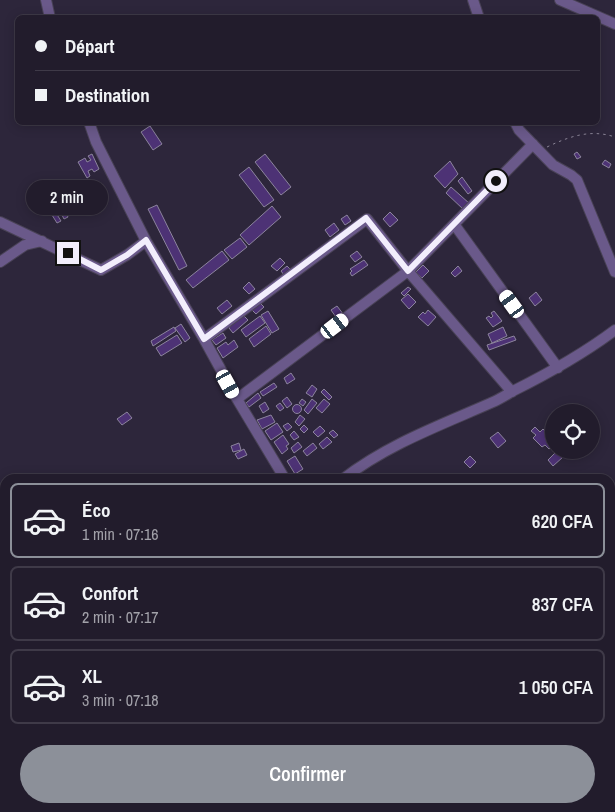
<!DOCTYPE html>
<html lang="fr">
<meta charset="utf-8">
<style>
:root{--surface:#221c2c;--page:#2a2534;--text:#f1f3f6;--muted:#a2a1a9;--line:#3f3a48;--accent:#8c9099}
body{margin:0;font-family:"Archivo Narrow",sans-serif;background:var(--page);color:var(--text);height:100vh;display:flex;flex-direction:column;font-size:19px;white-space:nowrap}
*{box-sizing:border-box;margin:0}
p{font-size:16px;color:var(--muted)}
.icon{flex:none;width:28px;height:28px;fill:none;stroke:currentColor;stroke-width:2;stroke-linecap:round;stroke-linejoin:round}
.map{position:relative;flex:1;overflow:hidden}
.details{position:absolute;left:0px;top:474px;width:615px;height:339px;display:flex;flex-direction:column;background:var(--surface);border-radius:15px 15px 0 0;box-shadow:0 2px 12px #0003,0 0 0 1px var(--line)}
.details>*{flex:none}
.guide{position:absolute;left:15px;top:15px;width:585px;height:110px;border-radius:8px;box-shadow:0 2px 12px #0003,0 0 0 1px var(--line);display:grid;align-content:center;height:110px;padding:0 20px;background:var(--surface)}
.fabs{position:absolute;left:545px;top:404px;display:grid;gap:10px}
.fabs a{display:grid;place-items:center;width:55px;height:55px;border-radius:50%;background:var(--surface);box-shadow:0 2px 12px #0003,0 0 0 1px var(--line);font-size:25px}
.end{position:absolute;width:22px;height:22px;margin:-11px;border:6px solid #f2eefc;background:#111;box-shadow:0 0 0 2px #111}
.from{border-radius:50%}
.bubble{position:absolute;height:35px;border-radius:18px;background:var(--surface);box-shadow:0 2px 12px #0003,0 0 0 1px var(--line);font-size:16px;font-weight:600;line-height:35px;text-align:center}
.car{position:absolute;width:15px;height:30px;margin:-15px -8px;border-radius:6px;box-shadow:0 0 4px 1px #0007;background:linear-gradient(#fff 24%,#345 0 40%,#fff 0 76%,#345 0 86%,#fff 0)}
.guide b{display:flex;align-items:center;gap:18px;height:48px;font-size:19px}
.guide b+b{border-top:1px solid var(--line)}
.guide i{width:12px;height:12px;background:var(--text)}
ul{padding:9px 0 0;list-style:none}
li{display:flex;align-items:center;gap:15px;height:75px;margin:0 10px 8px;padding:0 10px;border:2px solid var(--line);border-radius:8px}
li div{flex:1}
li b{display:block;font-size:19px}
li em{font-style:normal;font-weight:600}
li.on{border-color:var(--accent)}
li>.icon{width:45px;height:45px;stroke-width:1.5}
.primary-button{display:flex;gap:10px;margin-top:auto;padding:10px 20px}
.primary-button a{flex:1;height:58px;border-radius:30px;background:var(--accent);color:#fff;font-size:20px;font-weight:600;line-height:58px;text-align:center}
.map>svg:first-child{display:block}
.building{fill:#4d3275;stroke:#8c849d}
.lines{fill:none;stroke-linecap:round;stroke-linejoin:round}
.minor-casing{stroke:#494256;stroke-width:12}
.path{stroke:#898395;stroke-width:1;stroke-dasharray:2.5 4;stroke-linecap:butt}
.minor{stroke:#6a598a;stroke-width:10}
.route{stroke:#f2eefc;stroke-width:6}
</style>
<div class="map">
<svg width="615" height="812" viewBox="0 0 615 812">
<rect width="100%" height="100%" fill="#2d263b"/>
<!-- building -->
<path class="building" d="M150 126 162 144 153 150 141 132Z
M577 152 581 157 577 159 574 154Z
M92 154 99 169 94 172 92 169 88 171 90 176 87 178 78 162 85 158 87 162 91 160 88 156Z
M265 154 291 187 281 195 255 162Z
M605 160 611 164 609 168 602 164Z
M450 161 458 174 445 188 434 176Z
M249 167 274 200 264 207 239 175Z
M462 177 472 191 468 194 458 181Z
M451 187 470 204 464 210 446 193Z
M64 189 74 202 65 208 56 195Z
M157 205 187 266 179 270 148 209Z
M272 206 281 217 249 245 240 235Z
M64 209 68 217 64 219 60 211Z
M390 212 398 220 390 227 383 219Z
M56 213 61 221 57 223 52 215Z
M347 215 351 221 345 225 341 219Z
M334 223 339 230 330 237 325 230Z
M240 238 247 247 232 259 224 250Z
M222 251 229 260 193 288 186 280Z
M357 251 362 257 355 262 350 256Z
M280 258 285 263 277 271 271 266Z
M364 260 368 265 352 276 350 273 352 271 350 269Z
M423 265 429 271 422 278 416 272Z
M287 266 290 269 284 275 281 271Z
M458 266 462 271 455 277 451 273Z
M249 282 255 289 249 294 243 288Z
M408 287 411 289 404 296 401 293Z
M536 292 542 300 535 306 529 298Z
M408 294 416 302 409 309 401 300Z
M227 300 232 306 222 314 217 308Z
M260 303 264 307 256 314 252 310Z
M337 306 344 315 338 320 331 310Z
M428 310 436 317 428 326 418 317 423 312 425 314Z
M268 311 279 329 272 333 261 315Z
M494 311 502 321 493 327 486 318 489 316 491 318 493 316 491 313Z
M240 316 241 318 244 316 248 320 233 333 229 328Z
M260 316 265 323 246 337 241 330Z
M181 324 190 338 185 342 175 328Z
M266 326 271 334 254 347 249 339Z
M174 327 176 331 153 346 151 341Z
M503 327 507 336 492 343 488 334Z
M223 333 226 338 216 345 212 340Z
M177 335 182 343 161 356 156 348Z
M514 336 516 340 489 350 487 345Z
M234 340 238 347 223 358 217 348 226 342 228 345Z
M291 373 295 379 287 384 284 378Z
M274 383 277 387 263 396 260 392Z
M312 385 317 389 312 397 306 393Z
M324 389 332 397 329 400 321 392Z
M258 393 261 398 249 407 246 403Z
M287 397 292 404 287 408 282 401Z
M302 399 306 402 303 406 299 403Z
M312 399 317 403 308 414 304 410Z
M324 399 330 404 322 413 316 408Z
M265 402 269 409 263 413 259 406Z
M280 403 284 408 280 411 276 406Z
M292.5 409a4.5 4.5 0 1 1 9 0a4.5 4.5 0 1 1-9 0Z
M127 412 132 418 122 425 117 419Z
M271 415 275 422 262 429 257 420Z
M300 415 305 419 299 426 295 422Z
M277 423 283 432 271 440 265 431Z
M288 423 292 427 287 431 283 426Z
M304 425 308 429 304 433 300 429Z
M320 426 325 431 318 437 313 432Z
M535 427 540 432 543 429 554 440V445L549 449 545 445 542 447 533 438 536 435 531 431Z
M333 430 338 435 334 438 329 433Z
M294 431 299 437 294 440 290 435Z
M498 432 506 441 498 448 490 438Z
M283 435 289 444 286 446 288 449 282 454 274 442Z
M327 437 332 442 323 449 319 444Z
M298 442 302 447 294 453 291 448Z
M239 443 241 450 233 452 231 446Z
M313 443 317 448 307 456 303 451Z
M244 449 247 455 238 459 235 454Z
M557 451 563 457 553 466 548 460Z
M295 456 303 469 295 474 287 461Z
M470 456 476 462 470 468 464 462Z
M1 535 5 539V552L0 547Z
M5 803V808H15L20 810 19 812H0Z
M62 808H75L71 812H68Z
M188 808H198L202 812H192Z
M217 808H223L228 812H221Z
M232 808H240L243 811 231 812 229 810Z
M252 808H256L259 812H246Z"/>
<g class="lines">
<!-- minor casing -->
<g class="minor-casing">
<path id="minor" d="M46 0 50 18
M473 0 479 18
M560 0 615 24
M89 122 96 142 146 241 204 339 237 399 285 479
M515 122 519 130 553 165 571 175 577 180 615 272
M0 222 101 270 127 255 146 241
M454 224 558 368
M0 262 25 245 42 241
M204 339 367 219 408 271 512 392
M237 399 408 271 533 144
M343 479C388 444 441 425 493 402 500 399 506 395 513 391 549 373 583 354 615 330
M0 678 5 674
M610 688 615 692
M0 747 5 748
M135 808 141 812
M480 808 482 812
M42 812 45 808
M172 812 176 808"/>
</g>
<!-- path -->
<path class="path" d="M547 147C570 136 591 129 615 137"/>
<!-- minor -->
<use href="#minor" class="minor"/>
</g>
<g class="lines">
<!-- route -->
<path class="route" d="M68 253 101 270 127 255 146 240 204 339 366 218 408 271 496 181"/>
</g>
</svg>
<div class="fabs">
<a><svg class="icon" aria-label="locate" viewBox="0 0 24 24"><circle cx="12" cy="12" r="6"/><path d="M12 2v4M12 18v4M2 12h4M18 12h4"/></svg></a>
</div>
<i class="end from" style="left:496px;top:181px"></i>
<i class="end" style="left:68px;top:253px"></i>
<div class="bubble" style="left:26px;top:180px;width:82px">2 min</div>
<i class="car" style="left:512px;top:304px;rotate:324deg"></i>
<i class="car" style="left:335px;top:326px;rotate:53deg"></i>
<i class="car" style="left:228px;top:384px;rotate:151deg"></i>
<div class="guide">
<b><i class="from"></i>Départ</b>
<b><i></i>Destination</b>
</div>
<section class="details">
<ul>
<li class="on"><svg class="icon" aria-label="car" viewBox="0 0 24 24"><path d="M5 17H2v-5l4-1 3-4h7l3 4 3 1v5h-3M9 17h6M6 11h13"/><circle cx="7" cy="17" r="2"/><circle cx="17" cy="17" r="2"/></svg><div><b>Éco</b><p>1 min · 07:16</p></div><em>620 CFA</em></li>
<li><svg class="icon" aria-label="car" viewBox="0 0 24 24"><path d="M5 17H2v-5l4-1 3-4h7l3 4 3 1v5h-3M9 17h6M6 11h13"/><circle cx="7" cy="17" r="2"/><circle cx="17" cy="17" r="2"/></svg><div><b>Confort</b><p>2 min · 07:17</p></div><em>837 CFA</em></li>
<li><svg class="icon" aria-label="car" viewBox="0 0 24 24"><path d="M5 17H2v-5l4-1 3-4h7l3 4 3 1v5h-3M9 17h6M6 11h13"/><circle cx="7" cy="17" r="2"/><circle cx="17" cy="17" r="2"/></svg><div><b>XL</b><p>3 min · 07:18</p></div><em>1 050 CFA</em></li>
</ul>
<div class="primary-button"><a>Confirmer</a></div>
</section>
</div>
